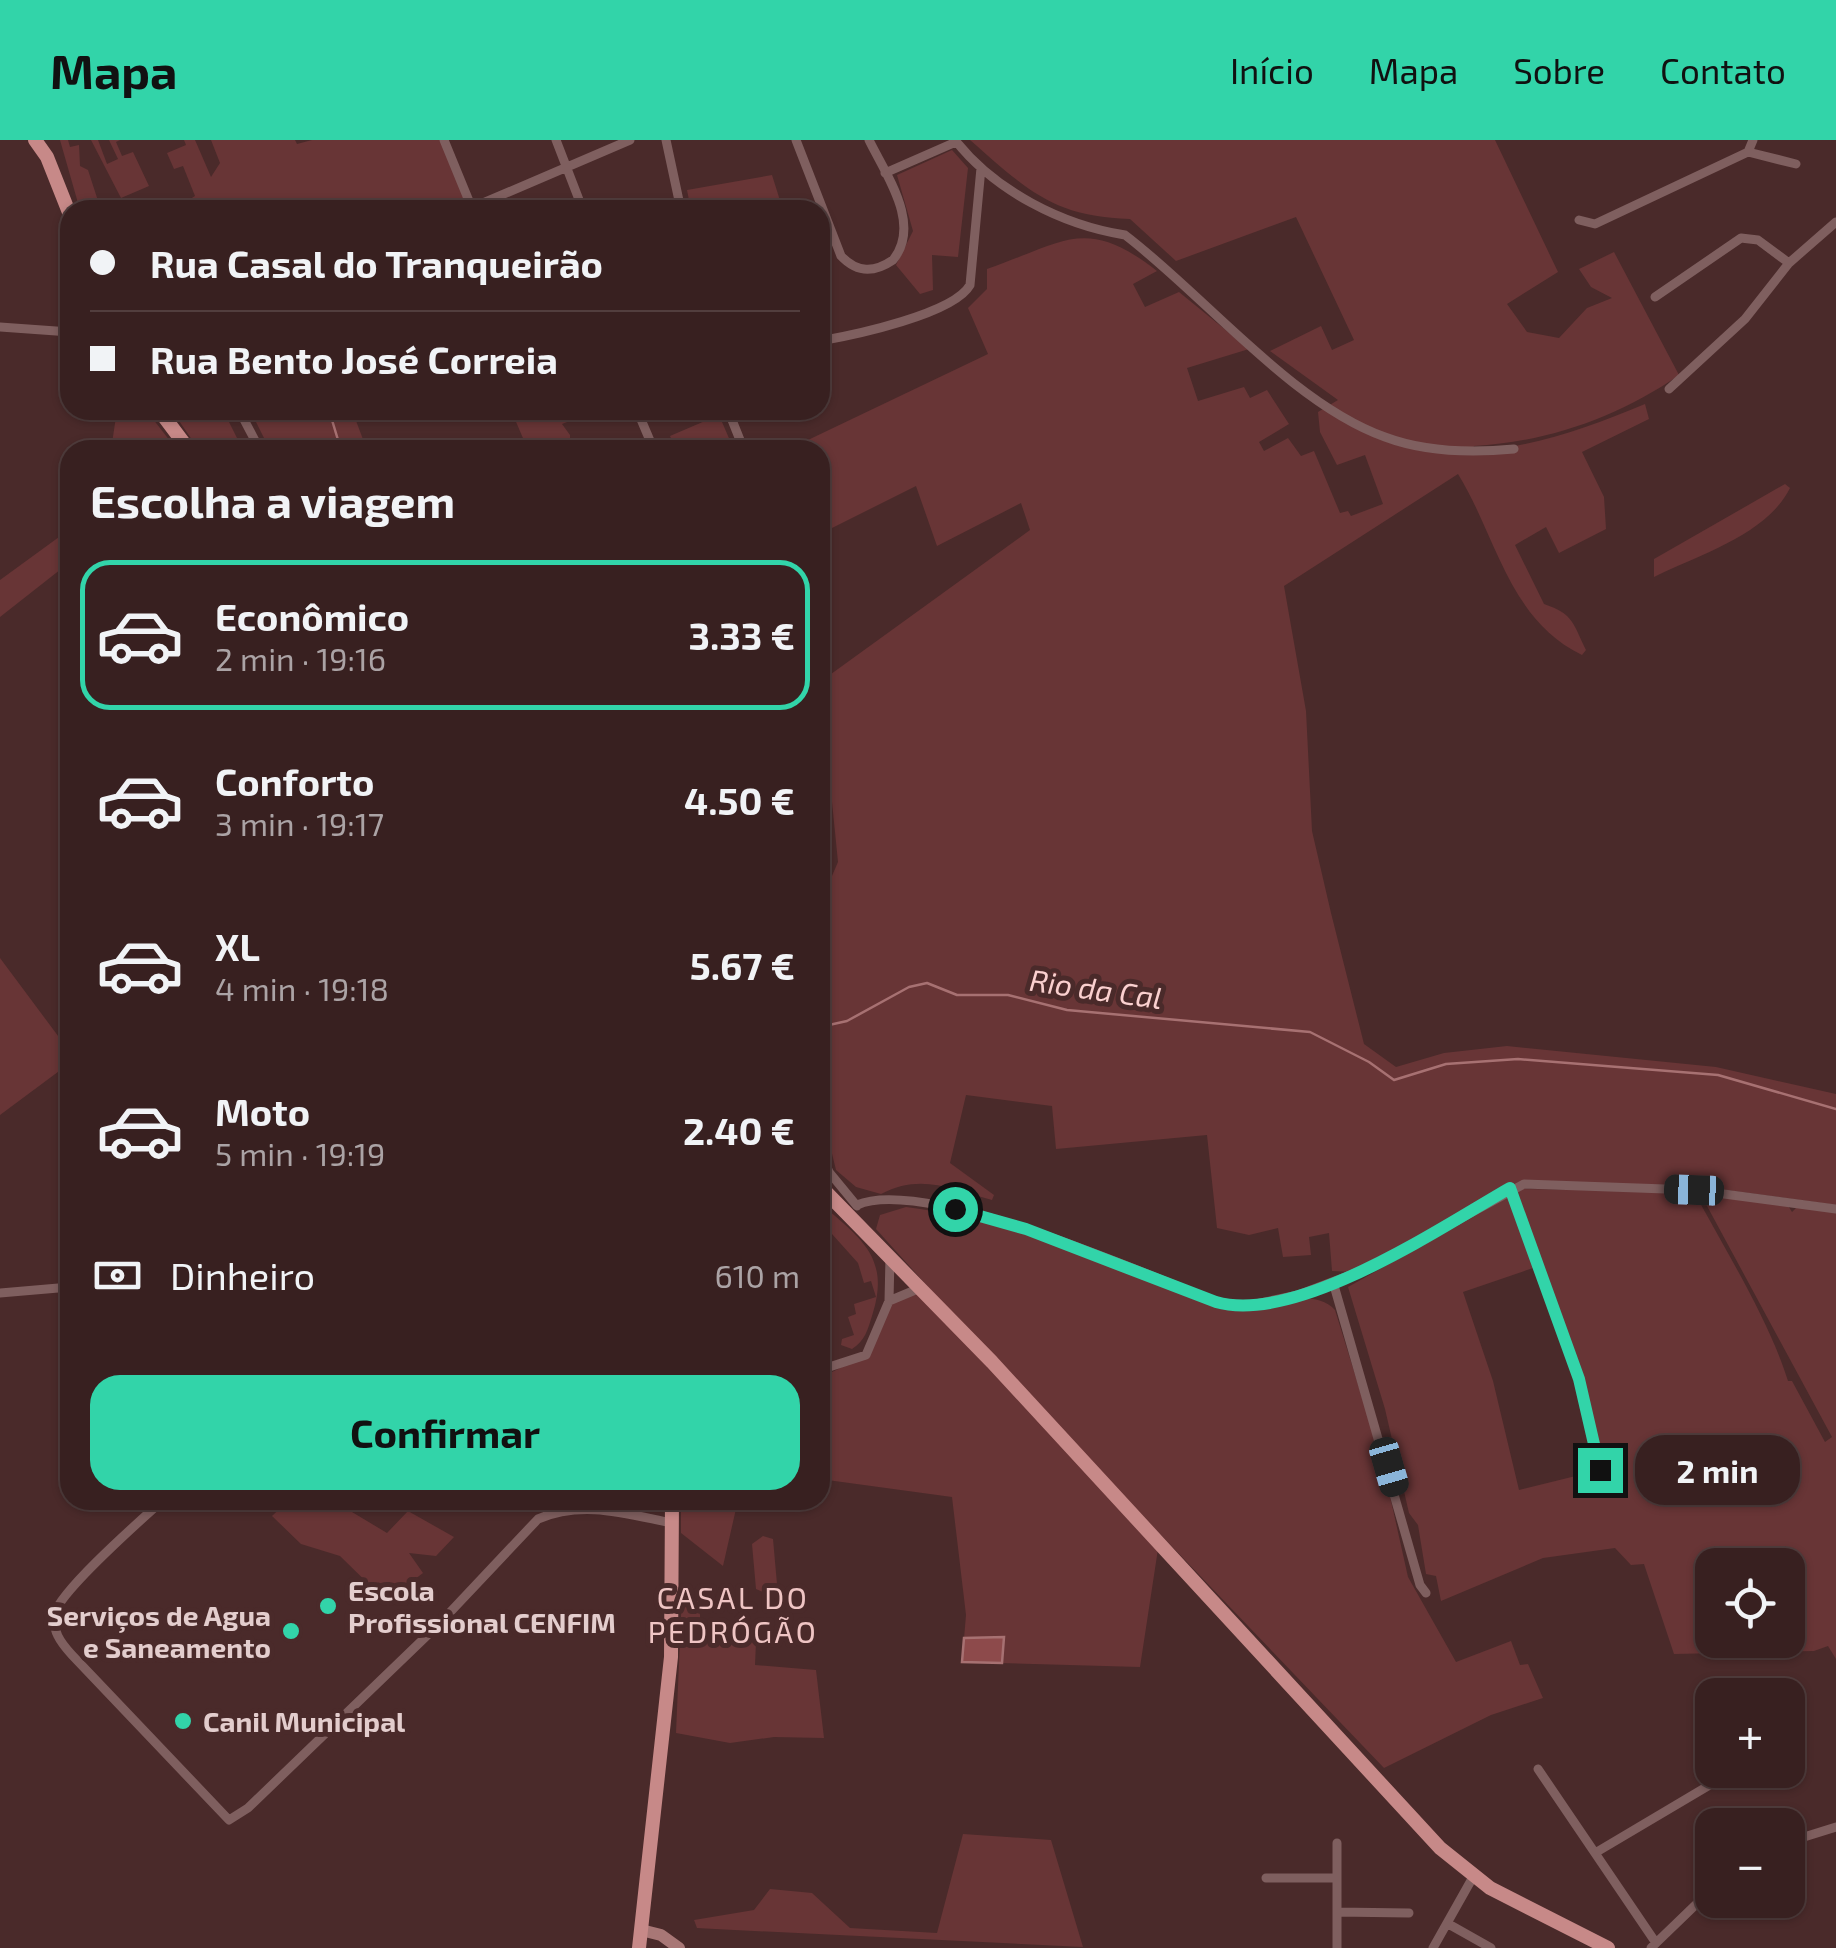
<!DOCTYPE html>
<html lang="pt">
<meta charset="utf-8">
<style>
:root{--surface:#382020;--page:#432d2d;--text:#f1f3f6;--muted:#aba3a5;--line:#523e3e;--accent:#32d4a9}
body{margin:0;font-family:"Exo 2",sans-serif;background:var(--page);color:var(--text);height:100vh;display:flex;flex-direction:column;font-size:38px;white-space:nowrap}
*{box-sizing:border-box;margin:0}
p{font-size:32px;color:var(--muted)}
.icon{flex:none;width:55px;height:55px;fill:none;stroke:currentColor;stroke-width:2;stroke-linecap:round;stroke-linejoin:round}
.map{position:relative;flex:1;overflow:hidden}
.panel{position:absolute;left:60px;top:300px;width:770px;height:1070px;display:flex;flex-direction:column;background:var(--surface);border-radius:30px;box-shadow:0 2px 8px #0004,0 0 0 2px var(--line)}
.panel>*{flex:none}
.banner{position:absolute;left:60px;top:60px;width:770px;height:220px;border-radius:30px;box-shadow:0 2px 8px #0004,0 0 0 2px var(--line);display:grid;align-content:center;height:220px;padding:0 30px;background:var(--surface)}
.tools{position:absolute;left:1695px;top:1408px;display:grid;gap:20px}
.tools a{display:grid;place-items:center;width:110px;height:110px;border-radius:20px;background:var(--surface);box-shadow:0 2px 8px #0004,0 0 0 2px var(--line);font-size:50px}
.end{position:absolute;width:45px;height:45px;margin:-22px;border:12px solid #32d4a9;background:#111;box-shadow:0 0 0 5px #111}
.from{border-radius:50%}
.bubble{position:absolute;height:70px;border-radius:30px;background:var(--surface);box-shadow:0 2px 8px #0004,0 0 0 2px var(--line);font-size:32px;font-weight:700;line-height:70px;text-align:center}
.car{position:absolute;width:30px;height:60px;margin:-30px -15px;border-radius:12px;box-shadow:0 0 8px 2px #0007;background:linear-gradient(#222 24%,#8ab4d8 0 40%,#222 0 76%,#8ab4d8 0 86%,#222 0)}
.banner b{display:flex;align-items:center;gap:35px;height:95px;font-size:38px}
.banner b+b{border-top:2px solid var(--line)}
.banner i{width:25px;height:25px;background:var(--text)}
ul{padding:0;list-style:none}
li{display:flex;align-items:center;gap:30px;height:150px;margin:0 20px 15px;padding:0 10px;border:5px solid transparent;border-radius:30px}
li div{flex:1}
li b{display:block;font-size:38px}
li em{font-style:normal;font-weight:700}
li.selected{border-color:var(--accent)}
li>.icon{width:90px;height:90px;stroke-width:1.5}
h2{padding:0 30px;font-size:45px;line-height:120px}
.pay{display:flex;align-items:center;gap:25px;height:110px;padding:0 30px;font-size:38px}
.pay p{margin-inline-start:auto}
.primary-button{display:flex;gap:20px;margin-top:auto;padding:20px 30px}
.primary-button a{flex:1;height:115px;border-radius:30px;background:var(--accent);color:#111;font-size:40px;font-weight:700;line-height:115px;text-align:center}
header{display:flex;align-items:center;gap:60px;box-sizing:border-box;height:140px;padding:0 50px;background:var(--accent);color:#111}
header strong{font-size:48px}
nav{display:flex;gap:55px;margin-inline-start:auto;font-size:35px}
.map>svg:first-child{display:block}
.green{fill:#683536;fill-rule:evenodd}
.water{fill:#8d4a4b;stroke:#a77172;stroke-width:2.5}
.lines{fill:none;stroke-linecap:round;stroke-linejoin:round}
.stream{stroke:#a77172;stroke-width:2.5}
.street{stroke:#7f5f5f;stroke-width:9}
.secondary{stroke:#a87776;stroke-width:12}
.primary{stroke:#c78988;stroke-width:14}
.route{stroke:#32d4a9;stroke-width:12}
.poi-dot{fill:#32d4a9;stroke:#4a2a2a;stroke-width:4}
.labels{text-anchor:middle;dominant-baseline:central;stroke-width:10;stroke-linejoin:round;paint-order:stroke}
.poi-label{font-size:28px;font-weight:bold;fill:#e3cdcd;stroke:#4a2a2a;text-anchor:start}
.water-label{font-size:30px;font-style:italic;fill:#fad0cf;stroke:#4a2a2a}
.neighbourhood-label{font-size:30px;letter-spacing:2.5px;fill:#efc5c4;stroke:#4a2a2a}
</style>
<header>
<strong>Mapa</strong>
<nav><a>Início</a><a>Mapa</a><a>Sobre</a><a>Contato</a></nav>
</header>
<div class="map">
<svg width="1836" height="1808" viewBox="0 0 1836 1808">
<rect width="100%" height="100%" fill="#4a2a2a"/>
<!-- green -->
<path class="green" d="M60 0H68L70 7 79 5 80 26 88 30 101 70H80Z
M91 0H98L107 24 118 19 109 0H120L116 2 122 16 133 12 149 46 121 58Z
M184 0H195L211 37 220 23 211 0H295L297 4 312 0H440L466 63 476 70 499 61 504 70H173L195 56 183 26 174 29 167 13 186 5Z
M970 0H1495L1558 132 1507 164 1527 192 1559 198 1587 168 1612 158 1591 147 1579 129 1614 112 1679 235C1619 277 1547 302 1474 306L1471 312C1534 307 1587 288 1645 264L1649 279 1582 312 1604 357 1606 389 1559 413 1546 387 1515 405 1544 464C1574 474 1573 484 1586 510L1582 515C1508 479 1497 397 1458 334L1284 446 1306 571 1312 691 1331 773 1364 904 1396 927 1444 913 1507 906 1716 927 1836 954V1065L1697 1046 1524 1041 1352 1132 1332 1131 1329 1093 1309 1097 1311 1115 1283 1117 1278 1088 1249 1095 1217 1088 1207 995 1056 1009 1052 966 966 955 950 1023 994 1055 992 1060C951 1049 921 1033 881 1054L856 1047 836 1030 827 993 820 926V764L838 722 820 542 1030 390 1021 363 937 406 916 346 820 394V310H787L988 214 968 168 987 149V129C1065 102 1085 75 1157 131L1133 144 1145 167 1179 152 1249 209 1187 228 1198 261 1244 247 1250 258 1267 250 1289 284 1259 302 1264 311 1288 298 1301 316 1314 311 1340 373 1348 371 1351 376 1383 364 1365 315 1337 325 1320 292 1318 272 1338 260 1270 211 1321 186 1332 210 1354 200 1296 77 1176 121 1130 79C1053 77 1026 49 970 0Z
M952 10 968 28 958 117 932 115 933 150 920 154 896 125 913 91 897 35Z
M772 35 783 70H691L687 50Z
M117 270H146L177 310H111Z
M191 270H223L243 310H199L175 275Z
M250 270H352L367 310H270Z
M511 270H598L562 284 570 295V310H528Z
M719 275 734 310H676L670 296Z
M1785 344 1790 348C1767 395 1698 415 1654 437V419Z
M70 389V422L0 477V440Z
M0 818 70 912V923L0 975Z
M1520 1049 1694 1052C1727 1113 1769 1180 1788 1241H1792L1825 1302 1832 1297 1700 1053 1787 1064 1792 1072 1798 1066 1836 1072V1519L1828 1506 1814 1511 1674 1514 1644 1424 1631 1425 1615 1408 1543 1418 1441 1461 1436 1436 1426 1434 1418 1385 1409 1373 1385 1269 1348 1147 1509 1057 1536 1127 1463 1152 1493 1241 1519 1350 1600 1330 1581 1241 1515 1052ZM1712 1425H1788V1500H1712Z
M820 1063C861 1099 891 1117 872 1176 868 1189 865 1201 852 1209L841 1205 842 1199 854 1195 848 1177 856 1174 854 1164 876 1157 871 1141 864 1143 858 1123 832 1094 820 1097Z
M906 1067C1017 1081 1121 1129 1225 1168 1259 1170 1310 1144 1335 1170L1383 1325 1408 1437 1456 1522 1511 1501 1520 1525 1528 1524 1543 1558 1491 1575 1384 1628 1004 1231 876 1089 880 1075Z
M918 1151 1158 1409 1140 1527 962 1522 966 1475 952 1357 820 1339V1238L866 1215 889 1161Z
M289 1360H332L387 1393 408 1371 454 1397 436 1416 409 1413 423 1433 386 1461 340 1416 301 1404 272 1376Z
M681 1360H738L723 1426 681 1393Z
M763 1396 773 1399 777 1444 765 1453 756 1449 752 1404Z
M682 1453H699L701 1498 717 1503 756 1502 755 1525 816 1530 824 1598 774 1597 730 1603 676 1593Z
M963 1694 1051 1700 1083 1807 715 1789 697 1788 694 1780 754 1770 770 1749 812 1753 850 1788 937 1793Z"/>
<!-- water -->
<path class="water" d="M1004 1497 1002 1523 962 1522 964 1498Z"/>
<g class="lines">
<!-- stream -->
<path class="stream" d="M329 270 341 310
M820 887 847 881 909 847 927 843 957 855H1008L1067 870 1310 892 1369 922 1394 940 1446 924 1518 919 1718 935 1836 969"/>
<!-- street -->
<path class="street" d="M444 0 469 61 476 66 630 0
M556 0 583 70
M666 0 681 70
M796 0 841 116C857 133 874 133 893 120 922 84 886 35 869 0
M955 0C995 51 1062 85 1125 95 1204 155 1292 264 1385 297 1425 312 1472 313 1514 309
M1748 12 1796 24
M885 33 956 2
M1579 80 1595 84 1748 12 1753 0
M1655 157 1741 98 1758 100 1789 123
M0 187 70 192
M820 201C854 195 954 174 970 145L981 28
M1669 249 1745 179 1789 123 1836 82
M239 270 260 310
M637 270 654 310
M728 270 744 310
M820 637 827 722 820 739
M820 1011 829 1032 857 1066
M1510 1048 1579 1239 1600 1330
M857 1065C924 1036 1146 1134 1216 1162L1246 1166 1298 1155 1374 1126 1524 1044 1694 1050 1836 1069
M1333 1142 1420 1445 1426 1453
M0 1153 70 1147
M889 1161 920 1148
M820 1230 866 1215 889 1161 890 1117
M163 1360C141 1380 61 1450 55 1473 51 1490 61 1503 72 1515L229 1680 248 1668 438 1485 538 1379C583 1360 626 1374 672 1383
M605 1367 662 1360
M1538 1629 1656 1803 1651 1808
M1788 1702 1836 1687
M1337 1703V1808
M1595 1713 1735 1630
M1266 1738H1337
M1337 1772 1409 1773
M1452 1786 1491 1808
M1656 1803 1712 1749
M1433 1808 1473 1737"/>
<!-- secondary -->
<path class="secondary" d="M641 1790 661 1795 679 1808"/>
<!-- primary -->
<path class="primary" d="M35 0 47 17 70 75
M159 270 189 310
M820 1046 992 1222 1440 1708 1490 1748 1608 1808
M639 1808 671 1517 672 1360"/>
</g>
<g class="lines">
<!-- route -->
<path class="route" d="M955 1069 1026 1089 1216 1162C1297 1185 1440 1088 1510 1048L1579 1239 1600 1330"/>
</g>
<!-- markers -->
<g class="poi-dot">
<circle cx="328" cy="1466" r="10"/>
<circle cx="291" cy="1491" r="10"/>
<circle cx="183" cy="1581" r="10"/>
</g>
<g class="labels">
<!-- poi labels -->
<g class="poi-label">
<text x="348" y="1450">Escola<tspan x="348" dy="32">Profissional CENFIM</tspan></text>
<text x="271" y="1475" text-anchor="end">Serviços de Agua<tspan x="271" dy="32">e Saneamento</tspan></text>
<text x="203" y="1581">Canil Municipal</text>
</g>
<!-- water labels -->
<g class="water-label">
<text transform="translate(1096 848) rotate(8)">Rio da Cal</text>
</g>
<!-- neighbourhood labels -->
<g class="neighbourhood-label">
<text x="733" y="1457">CASAL DO<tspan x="733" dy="34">PEDRÓGÃO</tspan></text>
</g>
</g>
</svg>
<div class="tools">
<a><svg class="icon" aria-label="locate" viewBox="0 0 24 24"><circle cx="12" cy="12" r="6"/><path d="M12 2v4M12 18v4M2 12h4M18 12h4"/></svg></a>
<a>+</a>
<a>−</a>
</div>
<i class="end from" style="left:955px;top:1069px"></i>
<i class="end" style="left:1600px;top:1330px"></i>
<div class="bubble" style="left:1635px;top:1295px;width:165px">2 min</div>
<i class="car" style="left:1694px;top:1050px;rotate:272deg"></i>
<i class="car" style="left:1389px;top:1327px;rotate:164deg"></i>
<div class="banner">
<b><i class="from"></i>Rua Casal do Tranqueirão</b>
<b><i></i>Rua Bento José Correia</b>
</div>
<section class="panel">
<h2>Escolha a viagem</h2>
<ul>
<li class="selected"><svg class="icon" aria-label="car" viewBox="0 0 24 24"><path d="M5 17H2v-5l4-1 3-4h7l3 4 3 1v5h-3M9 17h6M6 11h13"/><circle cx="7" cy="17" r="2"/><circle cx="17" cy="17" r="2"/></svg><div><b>Econômico</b><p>2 min · 19:16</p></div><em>3.33 €</em></li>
<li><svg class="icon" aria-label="car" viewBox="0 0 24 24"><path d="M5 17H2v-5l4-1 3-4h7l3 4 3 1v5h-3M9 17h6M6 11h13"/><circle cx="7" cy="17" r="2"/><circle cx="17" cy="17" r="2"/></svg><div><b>Conforto</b><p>3 min · 19:17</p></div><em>4.50 €</em></li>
<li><svg class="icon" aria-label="car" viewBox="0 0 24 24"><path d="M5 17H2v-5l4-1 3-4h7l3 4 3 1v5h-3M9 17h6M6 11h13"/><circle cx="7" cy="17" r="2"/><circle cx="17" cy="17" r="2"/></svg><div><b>XL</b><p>4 min · 19:18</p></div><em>5.67 €</em></li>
<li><svg class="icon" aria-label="car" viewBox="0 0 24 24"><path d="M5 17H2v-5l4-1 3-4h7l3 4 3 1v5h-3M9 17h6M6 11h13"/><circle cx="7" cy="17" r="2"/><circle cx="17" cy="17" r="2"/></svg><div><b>Moto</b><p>5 min · 19:19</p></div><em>2.40 €</em></li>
</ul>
<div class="pay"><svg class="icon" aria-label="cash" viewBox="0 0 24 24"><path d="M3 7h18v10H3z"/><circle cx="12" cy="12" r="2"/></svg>Dinheiro<p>610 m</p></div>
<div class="primary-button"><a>Confirmar</a></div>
</section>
</div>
